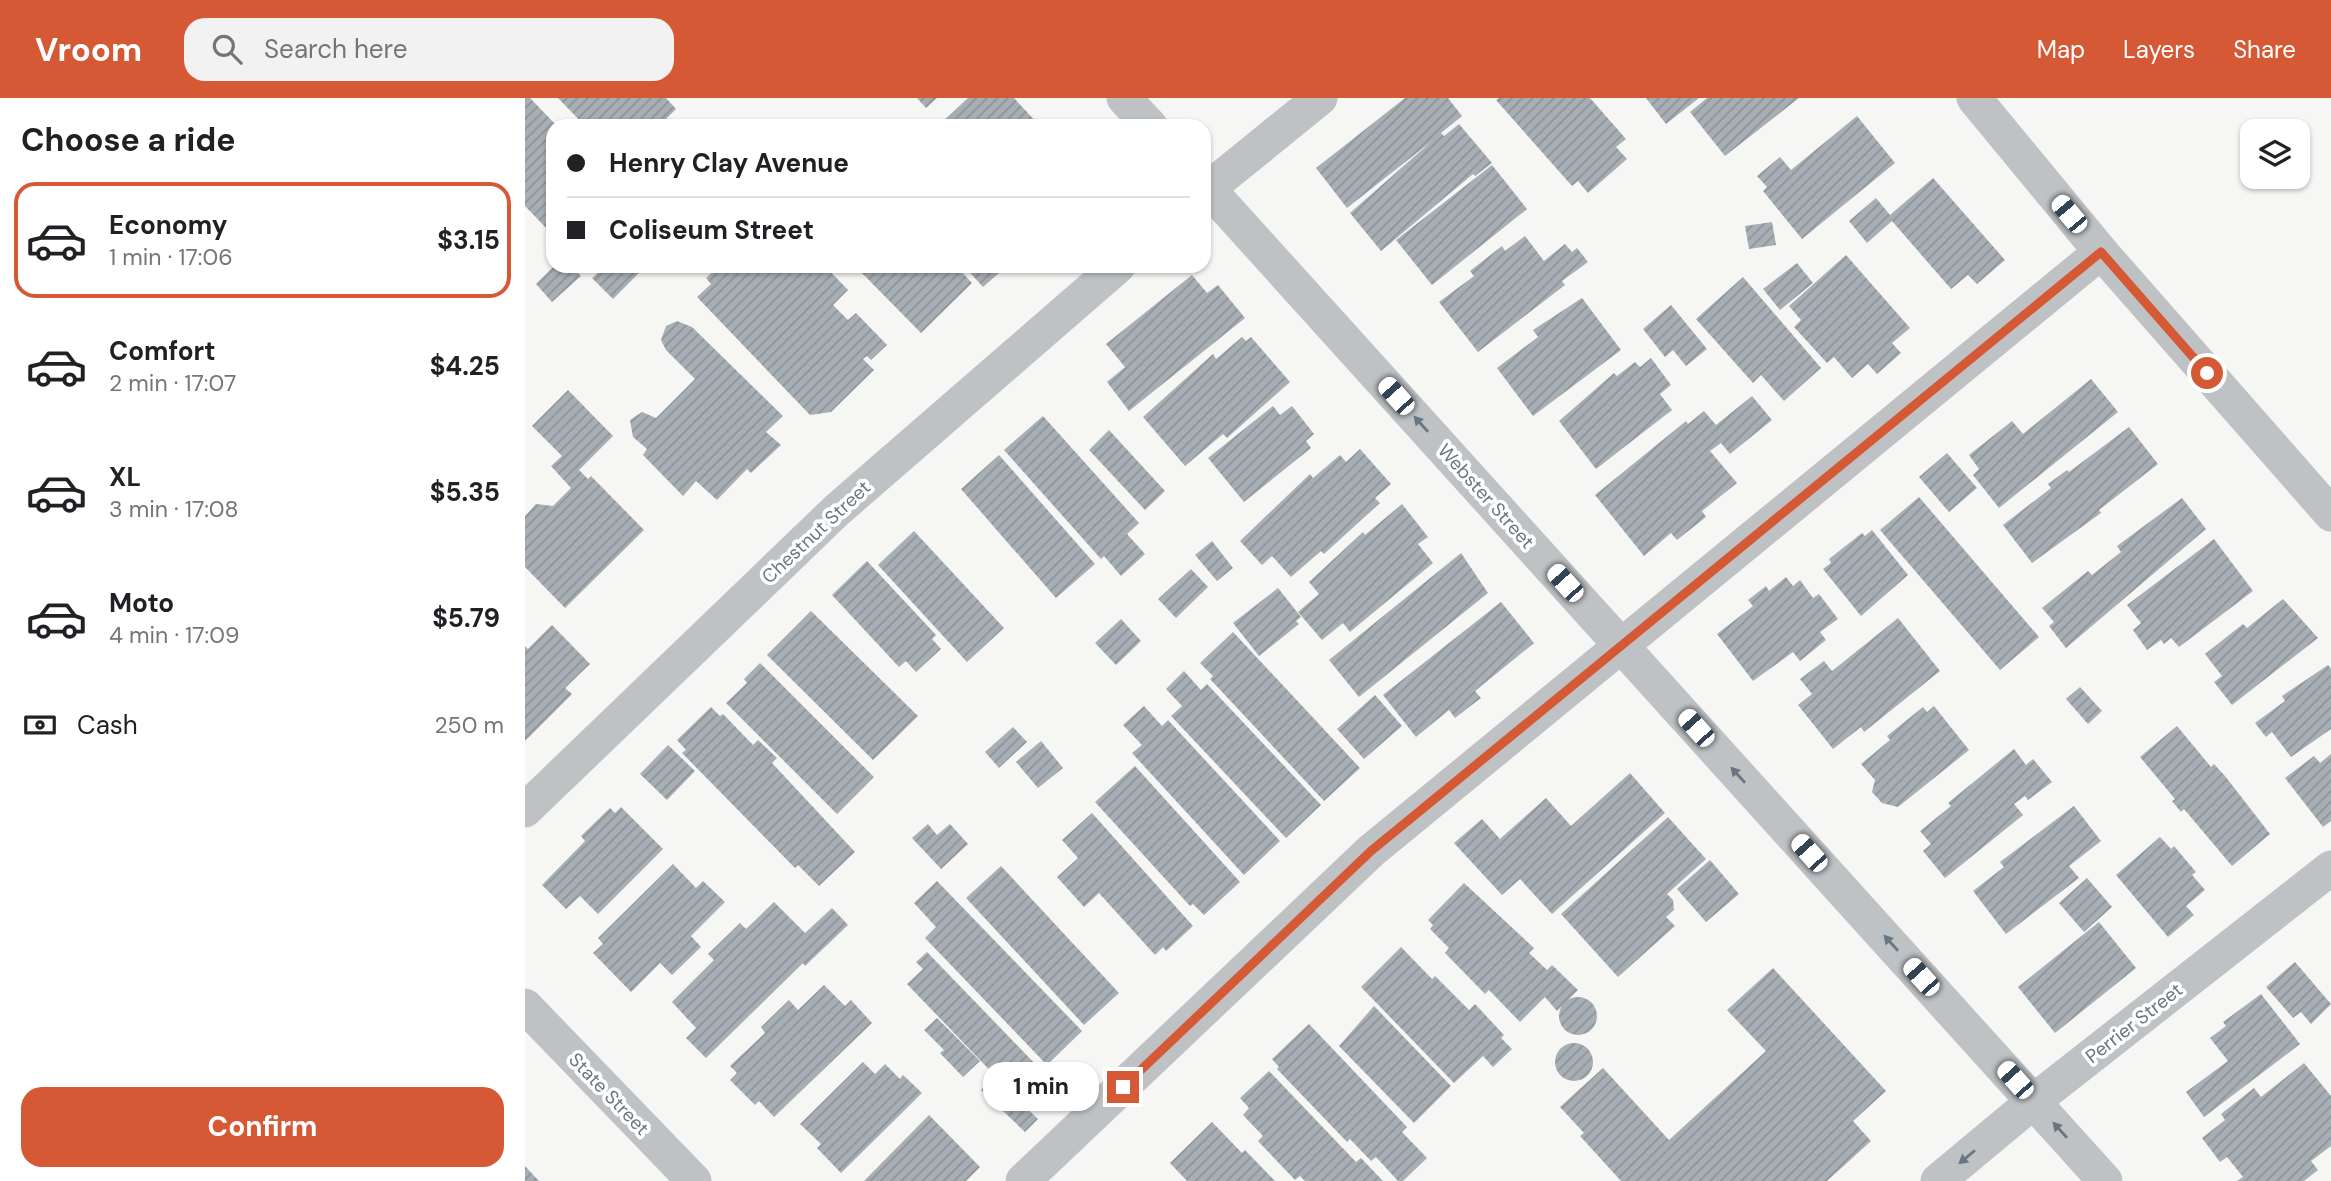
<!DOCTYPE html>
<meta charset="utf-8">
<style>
:root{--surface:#fff;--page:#f2f2f2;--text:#202124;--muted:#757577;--line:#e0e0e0;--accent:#d55935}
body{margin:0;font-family:"DM Sans",sans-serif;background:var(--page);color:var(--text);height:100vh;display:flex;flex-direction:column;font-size:26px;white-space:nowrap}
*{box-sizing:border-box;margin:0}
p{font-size:23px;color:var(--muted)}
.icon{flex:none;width:38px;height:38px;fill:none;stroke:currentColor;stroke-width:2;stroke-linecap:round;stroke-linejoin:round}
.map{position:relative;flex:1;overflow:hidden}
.drawer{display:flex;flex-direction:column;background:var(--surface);width:525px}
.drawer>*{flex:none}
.banner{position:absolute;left:21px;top:21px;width:665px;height:154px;border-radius:21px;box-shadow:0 2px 5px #0004;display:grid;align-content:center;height:154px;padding:0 21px;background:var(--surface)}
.controls{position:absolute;left:1715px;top:21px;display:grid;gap:14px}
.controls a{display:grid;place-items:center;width:70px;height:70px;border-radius:14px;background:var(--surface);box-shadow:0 2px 5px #0004;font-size:35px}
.end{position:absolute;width:32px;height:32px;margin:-16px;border:9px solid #d55935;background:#fff;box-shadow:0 0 0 4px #fff}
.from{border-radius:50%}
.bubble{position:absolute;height:49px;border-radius:21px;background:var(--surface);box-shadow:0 2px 5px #0004;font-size:23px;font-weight:700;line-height:49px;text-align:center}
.car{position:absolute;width:21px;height:42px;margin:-21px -10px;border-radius:9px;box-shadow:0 0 5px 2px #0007;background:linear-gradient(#fff 24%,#345 0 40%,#fff 0 76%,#345 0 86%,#fff 0)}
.banner b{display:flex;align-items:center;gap:24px;height:66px;font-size:26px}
.banner b+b{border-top:2px solid var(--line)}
.banner i{width:18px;height:18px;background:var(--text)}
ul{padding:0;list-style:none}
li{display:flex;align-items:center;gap:21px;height:116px;margin:0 14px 10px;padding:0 7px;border:4px solid transparent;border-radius:21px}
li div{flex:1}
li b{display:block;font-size:26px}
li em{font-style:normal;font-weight:700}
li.on{border-color:var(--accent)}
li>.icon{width:63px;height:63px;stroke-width:1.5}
h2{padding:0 21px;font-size:32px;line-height:84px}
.pay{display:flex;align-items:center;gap:18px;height:77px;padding:0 21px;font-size:26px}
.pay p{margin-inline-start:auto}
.action{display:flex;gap:14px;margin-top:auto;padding:14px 21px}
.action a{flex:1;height:80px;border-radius:21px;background:var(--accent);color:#fff;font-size:28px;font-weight:700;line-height:80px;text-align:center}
header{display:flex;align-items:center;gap:42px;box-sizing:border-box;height:98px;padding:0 35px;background:var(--accent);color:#fff}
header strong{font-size:33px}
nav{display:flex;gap:38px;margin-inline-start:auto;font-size:24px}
.search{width:490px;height:63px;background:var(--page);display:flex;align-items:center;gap:18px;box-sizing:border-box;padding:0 24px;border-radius:21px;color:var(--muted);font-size:26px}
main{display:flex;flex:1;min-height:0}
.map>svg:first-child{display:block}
.building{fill:url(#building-hatch)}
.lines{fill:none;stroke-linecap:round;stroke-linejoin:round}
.street{stroke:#bec2c5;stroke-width:35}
.oneway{fill:#687782}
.route{stroke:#d55935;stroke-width:9}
.labels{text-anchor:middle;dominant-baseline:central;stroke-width:7;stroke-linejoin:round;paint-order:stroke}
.street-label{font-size:19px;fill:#687782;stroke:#fff}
</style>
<header>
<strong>Vroom</strong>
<div class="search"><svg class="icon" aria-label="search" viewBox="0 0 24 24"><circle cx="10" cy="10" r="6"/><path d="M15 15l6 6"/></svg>Search here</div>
<nav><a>Map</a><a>Layers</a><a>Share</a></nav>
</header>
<main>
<section class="drawer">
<h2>Choose a ride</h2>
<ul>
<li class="on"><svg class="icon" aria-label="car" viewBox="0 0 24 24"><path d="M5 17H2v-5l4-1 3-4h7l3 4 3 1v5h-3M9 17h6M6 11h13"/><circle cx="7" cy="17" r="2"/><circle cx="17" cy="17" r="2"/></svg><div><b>Economy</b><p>1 min · 17:06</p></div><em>$3.15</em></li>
<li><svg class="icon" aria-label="car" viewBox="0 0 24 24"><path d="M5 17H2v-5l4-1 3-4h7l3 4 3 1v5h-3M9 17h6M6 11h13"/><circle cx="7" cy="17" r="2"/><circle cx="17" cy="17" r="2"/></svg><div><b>Comfort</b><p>2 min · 17:07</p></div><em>$4.25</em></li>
<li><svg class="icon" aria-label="car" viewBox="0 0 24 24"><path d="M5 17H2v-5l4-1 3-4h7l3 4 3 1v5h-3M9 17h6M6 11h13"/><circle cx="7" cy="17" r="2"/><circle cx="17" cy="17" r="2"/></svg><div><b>XL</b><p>3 min · 17:08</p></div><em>$5.35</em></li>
<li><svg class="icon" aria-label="car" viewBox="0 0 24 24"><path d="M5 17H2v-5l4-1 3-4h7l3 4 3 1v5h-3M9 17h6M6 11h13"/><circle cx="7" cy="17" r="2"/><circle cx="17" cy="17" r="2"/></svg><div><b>Moto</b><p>4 min · 17:09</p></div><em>$5.79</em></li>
</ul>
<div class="pay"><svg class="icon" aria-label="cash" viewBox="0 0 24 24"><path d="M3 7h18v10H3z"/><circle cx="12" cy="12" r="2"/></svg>Cash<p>250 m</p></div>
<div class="action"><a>Confirm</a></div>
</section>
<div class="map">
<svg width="1806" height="1083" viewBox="0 0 1806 1083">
<defs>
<pattern id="building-hatch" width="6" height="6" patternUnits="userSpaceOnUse" patternTransform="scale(1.75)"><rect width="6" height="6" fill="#a8afb4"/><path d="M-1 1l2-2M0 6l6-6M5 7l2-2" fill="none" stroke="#8d9398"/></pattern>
</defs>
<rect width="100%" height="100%" fill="#f6f6f4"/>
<!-- building -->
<path class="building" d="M0 0H5L32 28H28V130L24 133 0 108Z
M33 0H141L151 11 134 28H60Z
M392 0H412L401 10Z
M443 0H489L515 28H413Z
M880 0H923L937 18 916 35 919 38 934 26 967 65 950 78 948 76 856 153 825 115 907 43 822 110 791 70Z
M974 0H1065L1101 41 1091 49 1102 61 1063 95 1053 83 1047 88 971 2Z
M1121 0H1174L1141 26Z
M1182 0H1274L1200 58 1165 14Z
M1332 18 1370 65 1277 141 1238 93 1242 89 1232 78 1255 59 1266 72Z
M967 67 1002 111 907 187 871 142Z
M1408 80 1480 162 1452 186 1443 177 1426 191 1367 123 1342 145 1324 123 1351 100 1365 117Z
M1247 124 1251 147 1224 151 1220 128Z
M1000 138 1019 163 1040 146 1047 154 1052 150 1063 164 1037 183 1040 187 953 254 914 204 949 178 945 173 977 148 980 153Z
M1321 157 1385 230 1367 245 1376 255 1352 276 1343 266 1327 280 1309 259 1302 265 1269 229 1276 222 1264 208Z
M1272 165 1288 185 1255 212 1238 191Z
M29 168H46L56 178 27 204 11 186Z
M68 168H111L116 173 88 201 67 180 74 174Z
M194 168H300L323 192 308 207 323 222 331 215 362 247 346 262 342 258 338 261 349 272 306 314 285 317 172 199 186 186 181 180Z
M334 168H431L447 185 396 235 332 170Z
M439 168H482L458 189Z
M667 177 682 195 693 187 720 220 604 313 582 284 600 269 581 246Z
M1218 179 1296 270 1259 303 1236 277 1228 285 1171 221Z
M1057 200 1096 252 1008 318 972 270 1013 239 1008 232Z
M1146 207 1182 251 1161 268 1148 252 1140 259 1118 231Z
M152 223 167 229 258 318 241 334 256 347 226 375 222 371 192 402 171 383 158 398 118 357 122 351 108 339 105 322 117 314 131 320 170 281 141 252 136 242 141 228Z
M717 239 721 243 726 239 765 284 702 340 698 336 660 368 618 319 688 256 691 261Z
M1126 260 1146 287 1135 296 1147 312 1071 371 1034 323 1089 275 1092 278 1110 264 1115 269Z
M1566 281 1593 314 1474 410 1448 377 1454 371 1444 357 1487 323 1498 336Z
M43 292 88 338 54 372 63 381 66 378 119 432 40 510 0 469V418L11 406 28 408 46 390 26 368 37 358 7 328Z
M1227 298 1247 322 1205 356 1196 345 1185 353 1212 385 1177 413 1181 419 1152 442 1146 435 1119 458 1070 397 1161 323 1163 326 1179 313 1191 327Z
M748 308 755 317 767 308 789 336 781 343 786 350 719 404 683 360Z
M518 318 614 425 602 436 620 456 596 478 579 458 576 461 479 352Z
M1604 329 1633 366 1574 412 1576 415 1507 465 1478 427 1526 390 1523 386 1542 372 1544 374Z
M584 332 640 393 620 412 564 352Z
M835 351 866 386 850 400 855 405 799 456 796 453 766 479 747 458 737 467 715 443 785 376 788 380 815 357 821 364Z
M1422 355 1452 390 1424 414 1394 379Z
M474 357 570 466 531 500 436 391Z
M1394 399 1514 539 1475 572 1355 432Z
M1657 400 1681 431 1541 550 1524 528 1529 524 1517 510 1563 473 1567 477 1596 454 1592 448Z
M877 406 903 439 893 446 908 465 825 534 818 525 797 542 773 514 794 496 784 484 838 434 840 437Z
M1347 432 1383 477 1336 518 1298 471 1306 465 1304 461 1337 435 1340 438Z
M389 433 479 530 442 564 353 467Z
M1689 441 1728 493 1654 549 1646 540 1639 546 1636 542 1622 552 1608 532 1616 525 1602 507Z
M687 443 708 470 692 483 670 457Z
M936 455 963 495 834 599 804 562Z
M342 463 411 537 407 541 416 551 391 574 381 563 374 569 307 497Z
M666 471 683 489 651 520 633 501Z
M1261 479 1268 488 1275 482 1288 500 1294 496 1313 521 1295 534 1301 542 1275 563 1268 554 1228 583 1192 536 1228 508 1223 502 1241 488 1244 493Z
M753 490 776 519 771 523 774 526 734 558 708 525Z
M1758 501 1793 540 1707 607 1689 584 1697 578 1680 556 1718 526 1722 530Z
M976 504 1009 545 950 593 956 600 930 620 924 612 891 639 858 597Z
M286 513 393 618 348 662 242 557Z
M1373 520 1415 573 1339 634 1336 629 1308 651 1273 607 1287 596 1275 581 1299 563 1307 573Z
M596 521 616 543 591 567 570 545Z
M27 527 65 566 40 590 47 596 0 643V548L3 551Z
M708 534 835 670 799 703 685 581 688 578 675 565Z
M235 565 349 679 312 716 201 605 222 585 219 581Z
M1803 567 1806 571V631L1766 659 1747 634 1741 639 1730 625 1760 603 1757 598Z
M659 573 676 592 682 586 796 707 761 740 646 618 657 608 641 591Z
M1555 589 1577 613 1563 626 1541 601Z
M850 597 877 628 839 661 812 631Z
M619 608 637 628 643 622 755 743 719 777 607 655 617 647 598 627Z
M1409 608 1444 652 1373 709 1357 705 1347 694 1350 682 1336 666 1365 642 1362 638 1398 609 1402 614Z
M186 609 195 618 198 616 228 647 233 642 252 660 247 665 330 754 294 788 273 767 270 770 157 655 161 652 152 642Z
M1652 628 1686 669 1689 666 1700 678 1745 736 1707 768 1659 711 1656 714 1647 703 1650 701 1615 659Z
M488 629 502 644 474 670 460 654Z
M516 643 538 670 513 690 491 664Z
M143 647 170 673 142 702 115 676Z
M1489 651 1501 667 1508 661 1527 684 1503 702 1500 698 1489 706 1498 717 1420 780 1398 753 1406 746 1395 733 1426 708 1423 705Z
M1806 656V723L1798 729 1760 680 1789 658 1795 665Z
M610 668 715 784 679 817 668 806 665 808 570 704Z
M1105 675 1140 715 1027 816 995 781 977 797 929 745 957 721 975 741 1021 700 1046 728Z
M1549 708 1576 743 1544 768 1554 780 1481 836 1448 793 1479 769 1475 764Z
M96 709 138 751 73 816 55 798 41 811 17 787 60 743 56 738 85 710 90 715Z
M567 715 668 828 641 853 638 849 630 857 574 795 559 809 532 779 553 760 537 742Z
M1143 719 1181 761 1142 796 1148 802 1149 812 1141 819 1150 828 1093 879 1036 816Z
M403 726 412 737 425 726 443 746 416 771 387 740Z
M1635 739 1646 751 1649 748 1671 774 1667 777 1680 792 1661 808 1669 817 1643 839 1591 777Z
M1185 762 1214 796 1181 824 1152 791Z
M148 766 171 790 178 783 200 804 166 838 176 849 147 877 135 865 106 894 68 855 78 846 73 840Z
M476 768 594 895 559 927 441 800Z
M1562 780 1587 809 1559 834 1534 805Z
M412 783 557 933 522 967 400 840 411 829 389 805Z
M939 785 1009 850 1004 855 1022 872 1027 867 1053 892 1032 913 1020 899 995 924 964 892 960 896 920 855 924 850 905 831 908 827 903 822Z
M249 804 280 835 307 810 323 827 280 868 278 865 181 960 161 940 171 930 147 904 189 862 183 856 215 825 221 831Z
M1574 824 1611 870 1530 935 1493 889Z
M876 849 907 881 910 878 944 912 950 906 979 937 976 940 987 951 968 969 958 958 929 985 836 889Z
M402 854 517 973 490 999 513 1021 500 1034 456 992 469 978 480 988 382 886 398 871 391 864Z
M1770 864 1806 906 1786 926 1776 914 1768 920 1741 889Z
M1248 870 1361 993 1328 1023 1346 1043 1302 1083H1096L1055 1038 1059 1035 1035 1009 1078 970 1144 1042 1241 953 1202 912Z
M299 887 320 908 326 902 347 925 249 1019 234 1003 230 1007 205 982 212 975 205 968 240 935 236 929 264 902 273 912Z
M1736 896 1775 946 1679 1019 1661 994 1703 963 1685 940 1701 928 1698 924Z
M1034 918a19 19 0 1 1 38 0a19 19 0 1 1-38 0Z
M849 908 926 988 889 1025 814 948Z
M412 920 455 963 438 979 415 955 419 952 399 932Z
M784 926 882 1029 877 1034 902 1060 878 1083H873L851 1059 846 1063 825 1041 822 1044 752 971 754 969 747 961Z
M1030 964a19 19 0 1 1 38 0a19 19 0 1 1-38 0Z
M338 964 350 976 360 966 375 981 378 977 397 995 316 1075 292 1050 296 1046 275 1026Z
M1779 965 1806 998V1048L1786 1063 1793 1072 1779 1083H1712L1718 1079 1702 1059 1695 1064 1677 1040 1700 1022 1696 1016 1729 990 1736 999Z
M744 973 831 1064 836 1060 858 1083H780L775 1078 770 1082 733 1043 738 1038 718 1017 724 1010 715 1000Z
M404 1017 455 1069 441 1083H339Z
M687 1024 717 1055 720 1052 750 1083H662L645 1065Z
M0 1068 14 1083H0Z"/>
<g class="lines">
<!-- street -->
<path class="street" d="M599 0 625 28
M1449 0 1576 154 1806 416
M679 86 1580 1083
M679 94 795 0
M0 712 312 412 593 168
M0 908 169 1083
M498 1083 846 753 1576 154
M1413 1083 1509 1003 1806 770"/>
</g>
<!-- one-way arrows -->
<defs><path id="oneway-solid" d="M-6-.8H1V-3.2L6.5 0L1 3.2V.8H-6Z" transform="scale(1.75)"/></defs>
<g class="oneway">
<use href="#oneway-solid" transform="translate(896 326) rotate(-132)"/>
<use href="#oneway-solid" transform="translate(1213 677) rotate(-132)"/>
<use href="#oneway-solid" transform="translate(1366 845) rotate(-132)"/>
<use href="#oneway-solid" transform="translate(1535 1032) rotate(-132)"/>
<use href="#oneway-solid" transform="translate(1442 1059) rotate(140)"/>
</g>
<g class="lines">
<!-- route -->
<path class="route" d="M598 989 846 753 1576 154 1682 275"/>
</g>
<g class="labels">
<!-- street labels -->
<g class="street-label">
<text transform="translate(961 398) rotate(48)">Webster Street</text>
<text transform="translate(291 434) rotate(-43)">Chestnut Street</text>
<text transform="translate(1609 925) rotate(-38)">Perrier Street</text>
<text transform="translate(84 996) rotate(46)">State Street</text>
</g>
</g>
</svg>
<div class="controls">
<a><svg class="icon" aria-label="layers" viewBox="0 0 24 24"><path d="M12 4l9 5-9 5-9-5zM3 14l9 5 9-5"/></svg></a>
</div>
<i class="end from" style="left:1682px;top:275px"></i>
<i class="end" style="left:598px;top:989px"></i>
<div class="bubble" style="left:458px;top:964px;width:116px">1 min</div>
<i class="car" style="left:1544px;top:116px;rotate:320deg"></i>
<i class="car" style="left:871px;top:298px;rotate:318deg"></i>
<i class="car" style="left:1040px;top:485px;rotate:318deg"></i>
<i class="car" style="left:1171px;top:630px;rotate:318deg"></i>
<i class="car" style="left:1284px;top:755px;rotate:318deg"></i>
<i class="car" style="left:1396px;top:879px;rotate:318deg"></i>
<i class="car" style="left:1490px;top:982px;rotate:318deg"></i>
<div class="banner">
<b><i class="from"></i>Henry Clay Avenue</b>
<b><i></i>Coliseum Street</b>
</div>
</div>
</main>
